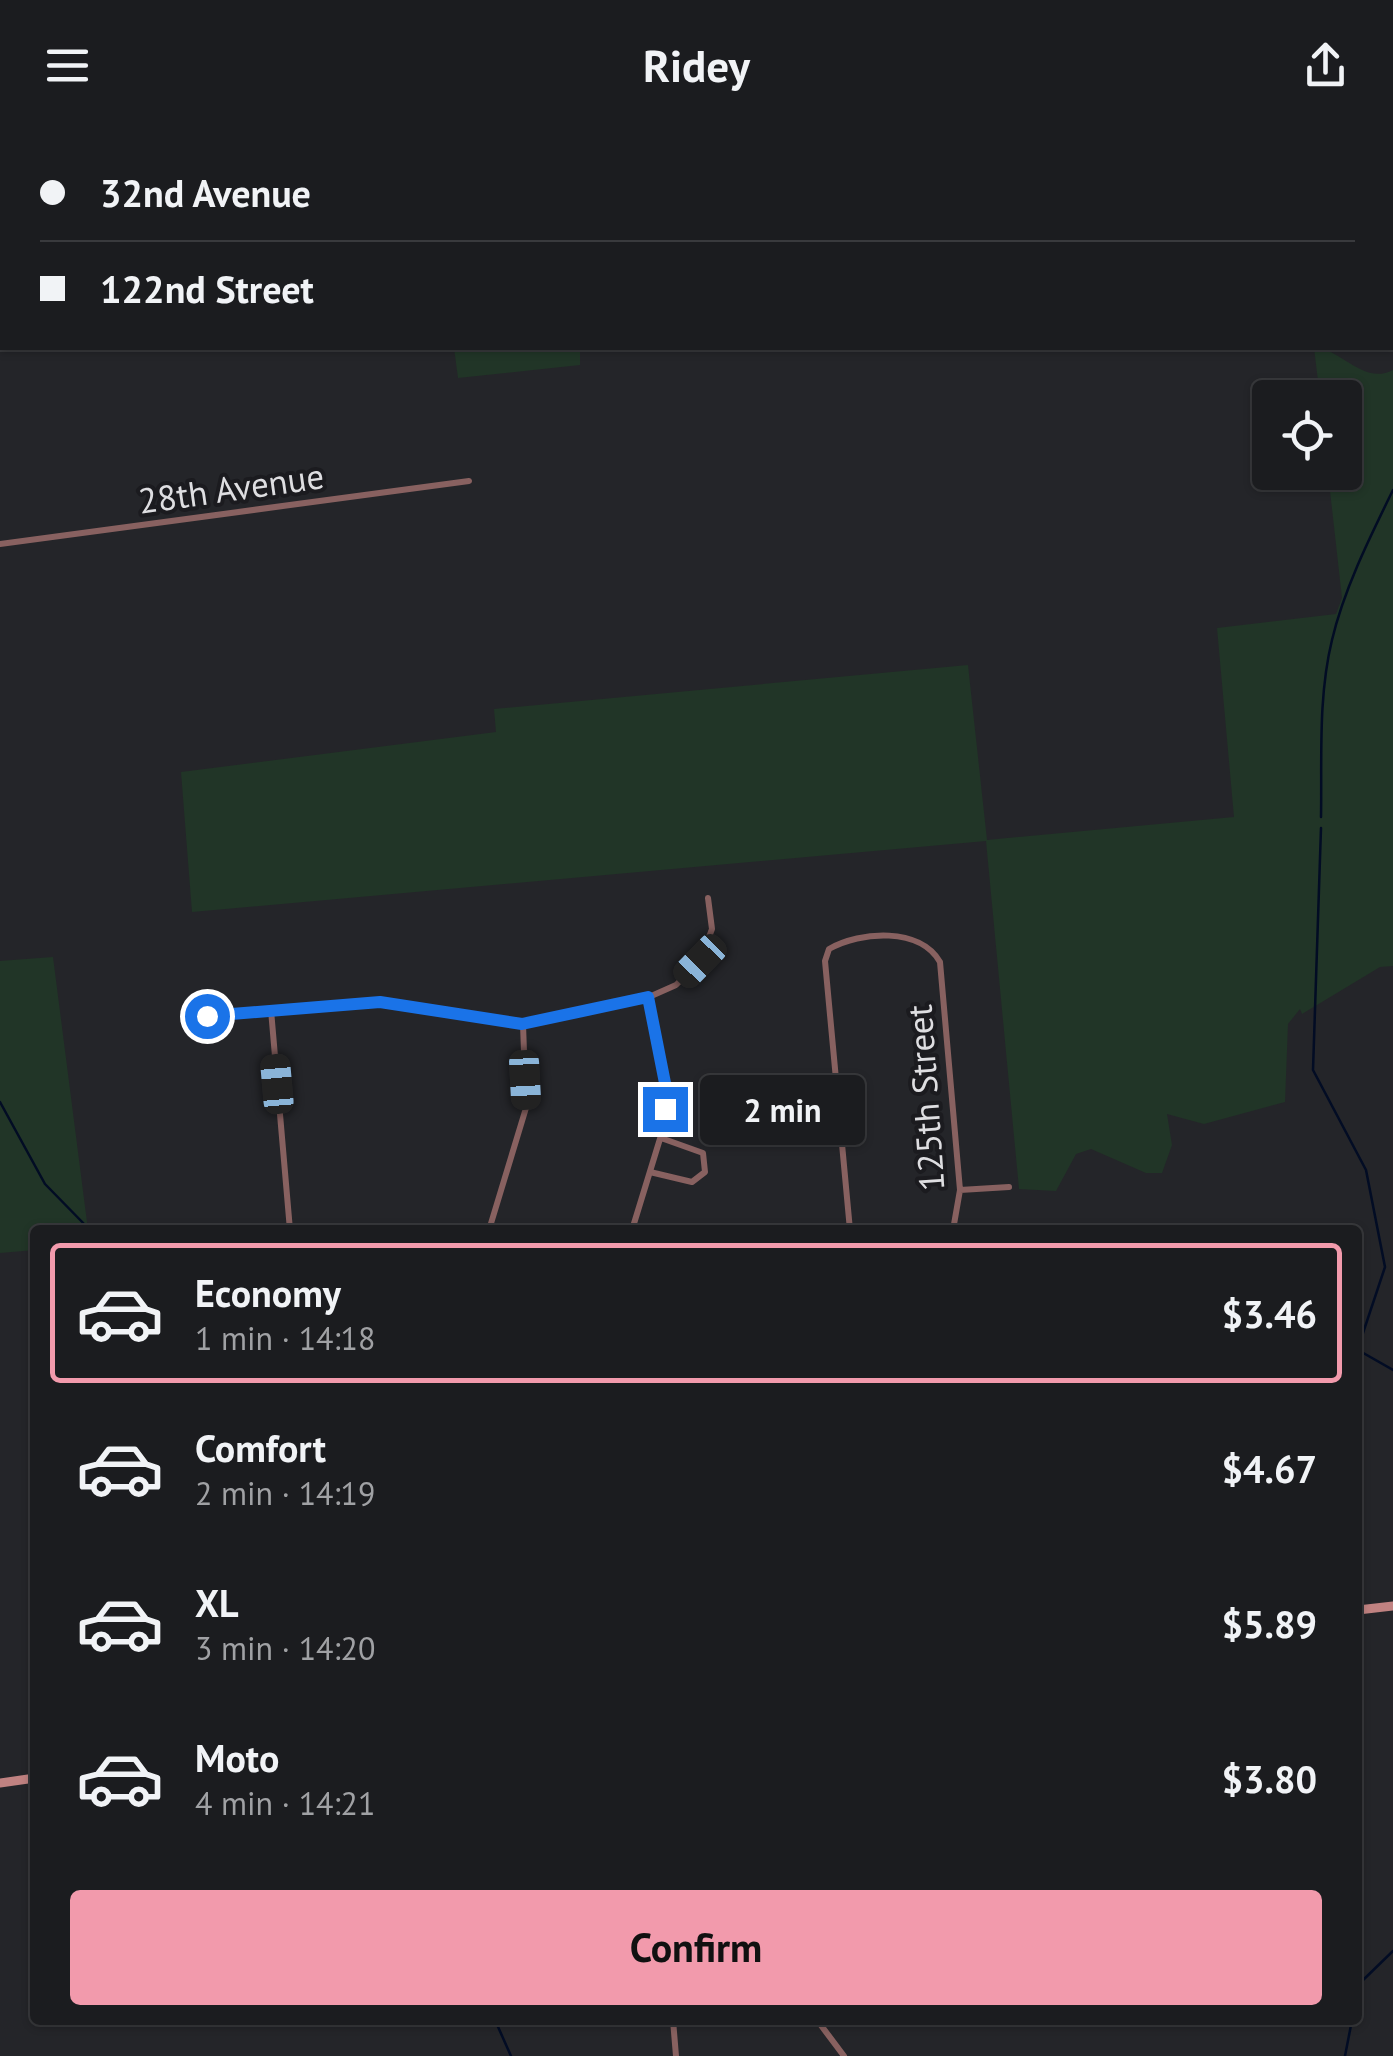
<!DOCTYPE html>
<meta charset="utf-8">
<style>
:root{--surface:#1b1c1f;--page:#242528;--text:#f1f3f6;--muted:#a0a1a4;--line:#393a3d;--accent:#f29aac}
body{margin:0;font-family:"PT Sans",sans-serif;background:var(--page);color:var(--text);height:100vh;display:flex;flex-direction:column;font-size:38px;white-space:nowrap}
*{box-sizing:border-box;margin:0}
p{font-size:32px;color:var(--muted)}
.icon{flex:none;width:55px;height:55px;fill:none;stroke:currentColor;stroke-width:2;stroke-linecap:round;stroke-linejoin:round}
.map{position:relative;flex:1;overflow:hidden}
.details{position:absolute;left:30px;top:1095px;width:1332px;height:800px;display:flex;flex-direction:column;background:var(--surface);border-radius:10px;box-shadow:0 2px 8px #0004,0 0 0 2px var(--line)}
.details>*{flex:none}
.guide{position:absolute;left:0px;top:0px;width:1395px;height:220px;box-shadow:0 2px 8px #0004,0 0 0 2px var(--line);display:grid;align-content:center;height:220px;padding:0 40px;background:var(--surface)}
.controls{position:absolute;left:1252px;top:250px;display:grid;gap:20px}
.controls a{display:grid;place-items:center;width:110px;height:110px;border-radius:10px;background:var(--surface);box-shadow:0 2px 8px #0004,0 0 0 2px var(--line);font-size:50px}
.end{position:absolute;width:45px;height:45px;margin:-22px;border:12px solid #1a73e8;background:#fff;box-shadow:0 0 0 5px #fff}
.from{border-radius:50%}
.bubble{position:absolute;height:70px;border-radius:10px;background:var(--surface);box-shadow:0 2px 8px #0004,0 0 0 2px var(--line);font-size:32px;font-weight:700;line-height:70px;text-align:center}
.car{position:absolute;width:30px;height:60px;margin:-30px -15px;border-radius:12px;box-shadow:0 0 8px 2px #0007;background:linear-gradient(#222 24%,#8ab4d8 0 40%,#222 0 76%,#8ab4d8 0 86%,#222 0)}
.guide b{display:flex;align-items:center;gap:35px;height:95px;font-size:38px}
.guide b+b{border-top:2px solid var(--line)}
.guide i{width:25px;height:25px;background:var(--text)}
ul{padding:18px 0 0;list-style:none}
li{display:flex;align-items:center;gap:30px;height:140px;margin:0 20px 15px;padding:0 20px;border:5px solid transparent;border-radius:10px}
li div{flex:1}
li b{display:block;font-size:38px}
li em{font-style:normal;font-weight:700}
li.selected{border-color:var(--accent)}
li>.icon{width:90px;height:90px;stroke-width:1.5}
.action{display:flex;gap:20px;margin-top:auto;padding:20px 40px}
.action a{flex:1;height:115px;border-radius:10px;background:var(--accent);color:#111;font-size:40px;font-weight:700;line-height:115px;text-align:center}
header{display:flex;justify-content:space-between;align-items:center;height:130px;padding:0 40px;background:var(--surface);font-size:45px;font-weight:700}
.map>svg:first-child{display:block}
.green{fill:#213527}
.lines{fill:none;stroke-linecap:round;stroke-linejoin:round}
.stream{stroke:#020c24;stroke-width:2.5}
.minor{stroke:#886160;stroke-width:6}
.secondary{stroke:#c08281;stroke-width:9}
.route{stroke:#1a73e8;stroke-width:12}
.labels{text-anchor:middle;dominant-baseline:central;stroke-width:8;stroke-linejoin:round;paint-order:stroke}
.street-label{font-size:35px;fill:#dedee1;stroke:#1b1b1f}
</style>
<header><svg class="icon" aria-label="menu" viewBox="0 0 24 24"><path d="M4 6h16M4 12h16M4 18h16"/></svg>Ridey<svg class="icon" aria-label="share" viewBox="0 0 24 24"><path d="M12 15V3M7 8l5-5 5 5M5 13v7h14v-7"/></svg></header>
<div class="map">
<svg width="1393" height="1926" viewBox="0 0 1393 1926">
<rect width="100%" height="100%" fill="#242529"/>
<!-- green -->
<path class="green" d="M454 218H580V235L458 248Z
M1314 218C1340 217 1363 256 1393 240V836L1380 837 1302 884 1300 879 1288 894 1285 972 1204 994 1167 984 1172 1015 1162 1043H1146L1091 1019 1076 1024 1056 1061 1019 1059 986 711 192 782 181 642 496 602 494 579 968 535 987 710 1234 687 1217 498 1336 484 1342 468 1328 343 1345 342V268L1320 267Z
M53 827 88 1100H35V1120L0 1123V831Z"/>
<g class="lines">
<!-- stream -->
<path class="stream" d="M1321 687C1322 629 1318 567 1332 510 1344 459 1370 407 1393 360
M1321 698 1313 940 1366 1040 1385 1137 1358 1218
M0 972 45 1054 90 1100
M1358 1220 1393 1240
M1358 1862 1359 1854 1393 1821
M495 1890 511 1926
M1345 1926 1352 1890"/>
<!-- minor -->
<path class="minor" d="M305 2V0
M0 166H2
M0 414 469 351
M271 880 290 1100
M207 886 380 872 523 894 649 867 676 855 700 831 712 799 708 768
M650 1042 692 1052 705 1042 703 1023 661 1008
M960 1060 1009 1057
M387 1100H444
M489 1100 526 978 523 894
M632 1100 663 999 667 959 649 867
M850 1100 825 831 829 819C861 801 920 797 940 832L960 1060 953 1100
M673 1890 676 1926
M817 1890 844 1926"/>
<!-- secondary -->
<path class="secondary" d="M1358 1480 1393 1476
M0 1653 35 1648"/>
</g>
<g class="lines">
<!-- route -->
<path class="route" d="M207 886 380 872 522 894 648 867 666 958 665 979"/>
</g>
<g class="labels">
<!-- street labels -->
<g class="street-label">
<text transform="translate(231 358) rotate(-8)">28th Avenue</text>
<text transform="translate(925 968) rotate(-94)">125th Street</text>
</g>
</g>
</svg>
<div class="controls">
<a><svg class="icon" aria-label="locate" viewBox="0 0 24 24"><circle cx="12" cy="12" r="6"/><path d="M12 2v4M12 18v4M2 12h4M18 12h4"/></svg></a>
</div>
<i class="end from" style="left:207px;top:886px"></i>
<i class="end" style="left:665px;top:979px"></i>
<div class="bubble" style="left:700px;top:945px;width:165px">2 min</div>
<i class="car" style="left:700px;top:831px;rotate:224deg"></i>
<i class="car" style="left:525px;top:950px;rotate:177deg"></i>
<i class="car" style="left:277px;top:954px;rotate:355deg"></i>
<div class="guide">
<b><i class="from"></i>32nd Avenue</b>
<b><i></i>122nd Street</b>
</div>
<section class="details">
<ul>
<li class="selected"><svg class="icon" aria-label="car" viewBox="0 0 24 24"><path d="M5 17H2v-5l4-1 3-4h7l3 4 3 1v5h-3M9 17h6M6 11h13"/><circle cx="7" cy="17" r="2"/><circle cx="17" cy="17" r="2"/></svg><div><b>Economy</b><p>1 min · 14:18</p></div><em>$3.46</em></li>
<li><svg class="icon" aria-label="car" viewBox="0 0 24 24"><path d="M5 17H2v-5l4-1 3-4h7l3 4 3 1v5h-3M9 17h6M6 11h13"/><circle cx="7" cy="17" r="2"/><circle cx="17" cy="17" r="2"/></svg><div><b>Comfort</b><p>2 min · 14:19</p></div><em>$4.67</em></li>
<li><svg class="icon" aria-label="car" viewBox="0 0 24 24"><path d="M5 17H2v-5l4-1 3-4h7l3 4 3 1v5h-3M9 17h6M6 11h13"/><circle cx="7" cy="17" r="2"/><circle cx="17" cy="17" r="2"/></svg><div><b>XL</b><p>3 min · 14:20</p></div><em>$5.89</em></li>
<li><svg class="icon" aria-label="car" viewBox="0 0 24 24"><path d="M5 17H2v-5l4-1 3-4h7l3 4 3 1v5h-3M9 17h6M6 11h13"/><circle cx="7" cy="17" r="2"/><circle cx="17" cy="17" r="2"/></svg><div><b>Moto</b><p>4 min · 14:21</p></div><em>$3.80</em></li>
</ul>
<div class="action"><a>Confirm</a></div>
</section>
</div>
